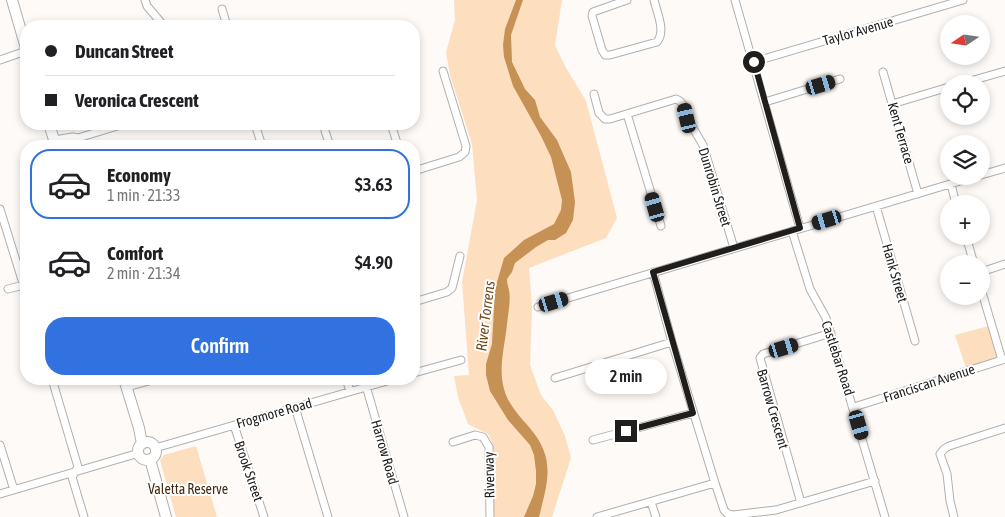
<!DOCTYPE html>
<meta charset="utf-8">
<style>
:root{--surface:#fff;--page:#f2f2f2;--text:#202124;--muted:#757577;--line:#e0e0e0;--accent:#3272e0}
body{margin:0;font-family:"Asap Condensed",sans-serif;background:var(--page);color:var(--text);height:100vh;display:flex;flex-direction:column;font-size:19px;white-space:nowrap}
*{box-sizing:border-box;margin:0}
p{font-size:16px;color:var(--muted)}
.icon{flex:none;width:28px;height:28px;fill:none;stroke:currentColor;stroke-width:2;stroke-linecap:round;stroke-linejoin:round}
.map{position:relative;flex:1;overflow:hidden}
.sheet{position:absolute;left:20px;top:140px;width:400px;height:245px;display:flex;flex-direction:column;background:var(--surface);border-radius:20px;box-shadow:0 2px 8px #0003}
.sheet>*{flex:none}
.guide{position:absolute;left:20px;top:20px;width:400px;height:110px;border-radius:20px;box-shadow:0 2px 8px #0003;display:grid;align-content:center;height:110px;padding:0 25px;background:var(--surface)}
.needle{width:32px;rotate:257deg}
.tools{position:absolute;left:940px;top:15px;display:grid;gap:10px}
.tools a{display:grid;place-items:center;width:50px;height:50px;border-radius:50%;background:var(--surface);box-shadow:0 2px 8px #0003;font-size:25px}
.end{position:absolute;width:22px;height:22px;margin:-11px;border:6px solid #1f1e1d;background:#fff;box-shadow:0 0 0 2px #fff}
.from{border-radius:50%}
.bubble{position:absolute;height:35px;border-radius:18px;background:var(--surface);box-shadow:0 2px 8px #0003;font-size:16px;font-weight:600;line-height:35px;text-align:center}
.car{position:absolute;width:15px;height:30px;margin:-15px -8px;border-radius:6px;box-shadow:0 0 4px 1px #0007;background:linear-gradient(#222 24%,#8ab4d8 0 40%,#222 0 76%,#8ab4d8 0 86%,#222 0)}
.guide b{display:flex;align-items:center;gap:18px;height:48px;font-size:19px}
.guide b+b{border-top:1px solid var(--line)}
.guide i{width:12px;height:12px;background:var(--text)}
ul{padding:9px 0 0;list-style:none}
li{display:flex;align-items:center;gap:15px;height:70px;margin:0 10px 8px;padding:0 15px;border:2px solid transparent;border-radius:20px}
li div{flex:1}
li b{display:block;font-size:19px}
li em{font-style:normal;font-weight:600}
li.on{border-color:var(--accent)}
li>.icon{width:45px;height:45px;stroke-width:1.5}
.button{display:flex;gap:10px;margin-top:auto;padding:10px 25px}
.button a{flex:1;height:58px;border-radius:20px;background:var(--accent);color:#fff;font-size:20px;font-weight:600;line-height:58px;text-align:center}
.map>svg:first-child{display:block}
.green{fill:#fddebe}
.water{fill:#c69154}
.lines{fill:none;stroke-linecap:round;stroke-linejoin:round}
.street-casing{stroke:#b2afac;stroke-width:9}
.secondary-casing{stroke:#b2afac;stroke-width:12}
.street{stroke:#fff;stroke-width:7}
.secondary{stroke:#fff;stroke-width:10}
.route{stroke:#1f1e1d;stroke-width:6}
.labels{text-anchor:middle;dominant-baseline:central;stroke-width:4;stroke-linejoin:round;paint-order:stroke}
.street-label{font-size:14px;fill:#1f1e1d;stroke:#fff}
.park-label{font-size:14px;fill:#422b10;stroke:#fff}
.water-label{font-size:15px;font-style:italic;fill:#714b1e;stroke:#fff}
</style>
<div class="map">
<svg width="1005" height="517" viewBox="0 0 1005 517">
<rect width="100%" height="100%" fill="#fefaf7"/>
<!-- green -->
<path class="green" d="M454 0H562L555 45 566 68 586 101 617 218 606 238 529 268 532 307 530 365 541 395 553 410 565 436 571 458 552 517H494L492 442 488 434 468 424 458 397 454 376 469 375 462 282 477 200 472 144 450 75 446 52 455 20Z
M992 325 1002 360 967 371 955 335Z
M196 446 217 517H176L160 460 164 455Z"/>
<!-- water -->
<path class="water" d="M516 0H523L511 35 512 62 525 89 535 100 540 117 557 140 571 172 575 202 573 220 566 233 555 240H548L536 247 515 263 512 272 507 279C507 283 508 286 509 290 511 300 508 314 507 324 505 346 498 367 504 389 508 404 519 416 529 427 556 458 548 481 539 517H524L533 496 536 484V471L534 455 530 445 508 420 490 391 486 375V364L492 344 495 289 504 258 524 240 554 224 561 210 562 200 551 157 541 136 513 86 504 57 503 45 505 29Z"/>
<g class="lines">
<!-- street casing -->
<g class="street-casing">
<path id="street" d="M145 0 147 6 164 26
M627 0 593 12 592 16 602 50 605 55H610L657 42C666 31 657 13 654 0
M735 0 800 228
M222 9 227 26
M0 60 26 51
M753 62 963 0
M883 72 918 194
M960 84 1005 71
M594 94 599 113 605 119H610L676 99 680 101 684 106 687 118 703 145 734 248
M765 102 840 79
M892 104 949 87
M627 114 661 226
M255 124 262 146
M391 124 398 146
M325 131 330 146
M54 140 73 137 78 138
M58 146 74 141 78 138 124 124
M414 171 459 157 465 152 466 146 443 71
M981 175 1005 168
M951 184 956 204
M876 206 915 341
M0 209 26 293
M792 231 810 289 826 318 885 517
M966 236 974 264
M653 272 672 342 715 483 724 510 728 514 733 515 776 510 875 481
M981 272 1005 264
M8 289 24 285
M981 289 1002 360
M414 302 447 292 452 288 460 256
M538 307 977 176
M414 373 461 360
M555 378 672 342
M52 379 78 467 72 477 84 517
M346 379 350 391
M366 386 404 517
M127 387 156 379
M295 407 328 517
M854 407 1005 359
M234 425 264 517
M593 440 693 413
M453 442 475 435 483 437 489 447 490 517
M0 445 14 490
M155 448 394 379
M0 494 139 453
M651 502 656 517
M801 503 760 358 763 354 831 333
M597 517 715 483
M954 517 950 501 947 474 940 454 944 449 949 446 1005 428"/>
</g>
<!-- secondary casing -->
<g class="secondary-casing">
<path id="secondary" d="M12 0 26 48
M49 124 56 146
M124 379 139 428 142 444
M138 451a9 9 0 1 1 18 0a9 9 0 1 1-18 0Z
M150 459 166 517"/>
</g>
<!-- street -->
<use href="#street" class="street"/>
<!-- secondary -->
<use href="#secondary" class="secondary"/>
</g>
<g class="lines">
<!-- route -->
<path class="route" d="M626 431 693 413 653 272 800 228 754 62"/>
</g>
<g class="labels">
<!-- street labels -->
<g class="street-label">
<text transform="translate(858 31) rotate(-16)">Taylor Avenue</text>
<text transform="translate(901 133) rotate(74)">Kent Terrace</text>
<text transform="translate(715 187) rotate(73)">Dunrobin Street</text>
<text transform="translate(895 273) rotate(74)">Hank Street</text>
<text transform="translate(838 358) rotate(72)">Castlebar Road</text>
<text transform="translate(929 383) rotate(-18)">Franciscan Avenue</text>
<text transform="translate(773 409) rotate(74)">Barrow Crescent</text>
<text transform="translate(274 413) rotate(-16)">Frogmore Road</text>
<text transform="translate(385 452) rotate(74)">Harrow Road</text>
<text transform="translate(249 471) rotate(71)">Brook Street</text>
<text transform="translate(489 475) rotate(-91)">Riverway</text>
</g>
<!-- park labels -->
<g class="park-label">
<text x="188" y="489">Valetta Reserve</text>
</g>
<!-- water labels -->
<g class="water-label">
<text transform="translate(485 316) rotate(-83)">River Torrens</text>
</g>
</g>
</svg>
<div class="tools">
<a><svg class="needle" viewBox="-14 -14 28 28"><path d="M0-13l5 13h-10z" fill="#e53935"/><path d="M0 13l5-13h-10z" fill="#757577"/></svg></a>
<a><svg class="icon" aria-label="locate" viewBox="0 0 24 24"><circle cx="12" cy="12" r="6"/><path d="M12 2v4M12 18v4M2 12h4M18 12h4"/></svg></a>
<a><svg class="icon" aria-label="layers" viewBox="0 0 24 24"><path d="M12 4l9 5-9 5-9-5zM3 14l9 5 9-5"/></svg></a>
<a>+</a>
<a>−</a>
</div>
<i class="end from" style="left:754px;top:62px"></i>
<i class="end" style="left:626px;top:431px"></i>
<div class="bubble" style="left:585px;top:359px;width:82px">2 min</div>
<i class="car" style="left:821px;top:85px;rotate:73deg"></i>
<i class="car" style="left:687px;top:118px;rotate:347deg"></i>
<i class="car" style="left:655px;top:207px;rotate:344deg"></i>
<i class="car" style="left:827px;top:220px;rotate:253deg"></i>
<i class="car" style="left:554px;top:302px;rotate:73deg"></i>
<i class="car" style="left:784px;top:348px;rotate:73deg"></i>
<i class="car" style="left:859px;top:425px;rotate:164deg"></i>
<div class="guide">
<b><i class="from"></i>Duncan Street</b>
<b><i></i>Veronica Crescent</b>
</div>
<section class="sheet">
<ul>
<li class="on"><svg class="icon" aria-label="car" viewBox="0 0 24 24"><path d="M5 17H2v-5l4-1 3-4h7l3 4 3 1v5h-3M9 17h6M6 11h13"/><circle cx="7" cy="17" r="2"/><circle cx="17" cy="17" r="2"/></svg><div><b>Economy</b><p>1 min · 21:33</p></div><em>$3.63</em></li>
<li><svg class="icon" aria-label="car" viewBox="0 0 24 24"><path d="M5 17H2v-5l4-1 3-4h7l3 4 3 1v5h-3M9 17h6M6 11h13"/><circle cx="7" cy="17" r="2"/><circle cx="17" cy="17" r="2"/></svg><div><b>Comfort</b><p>2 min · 21:34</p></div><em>$4.90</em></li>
</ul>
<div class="button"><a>Confirm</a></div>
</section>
</div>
